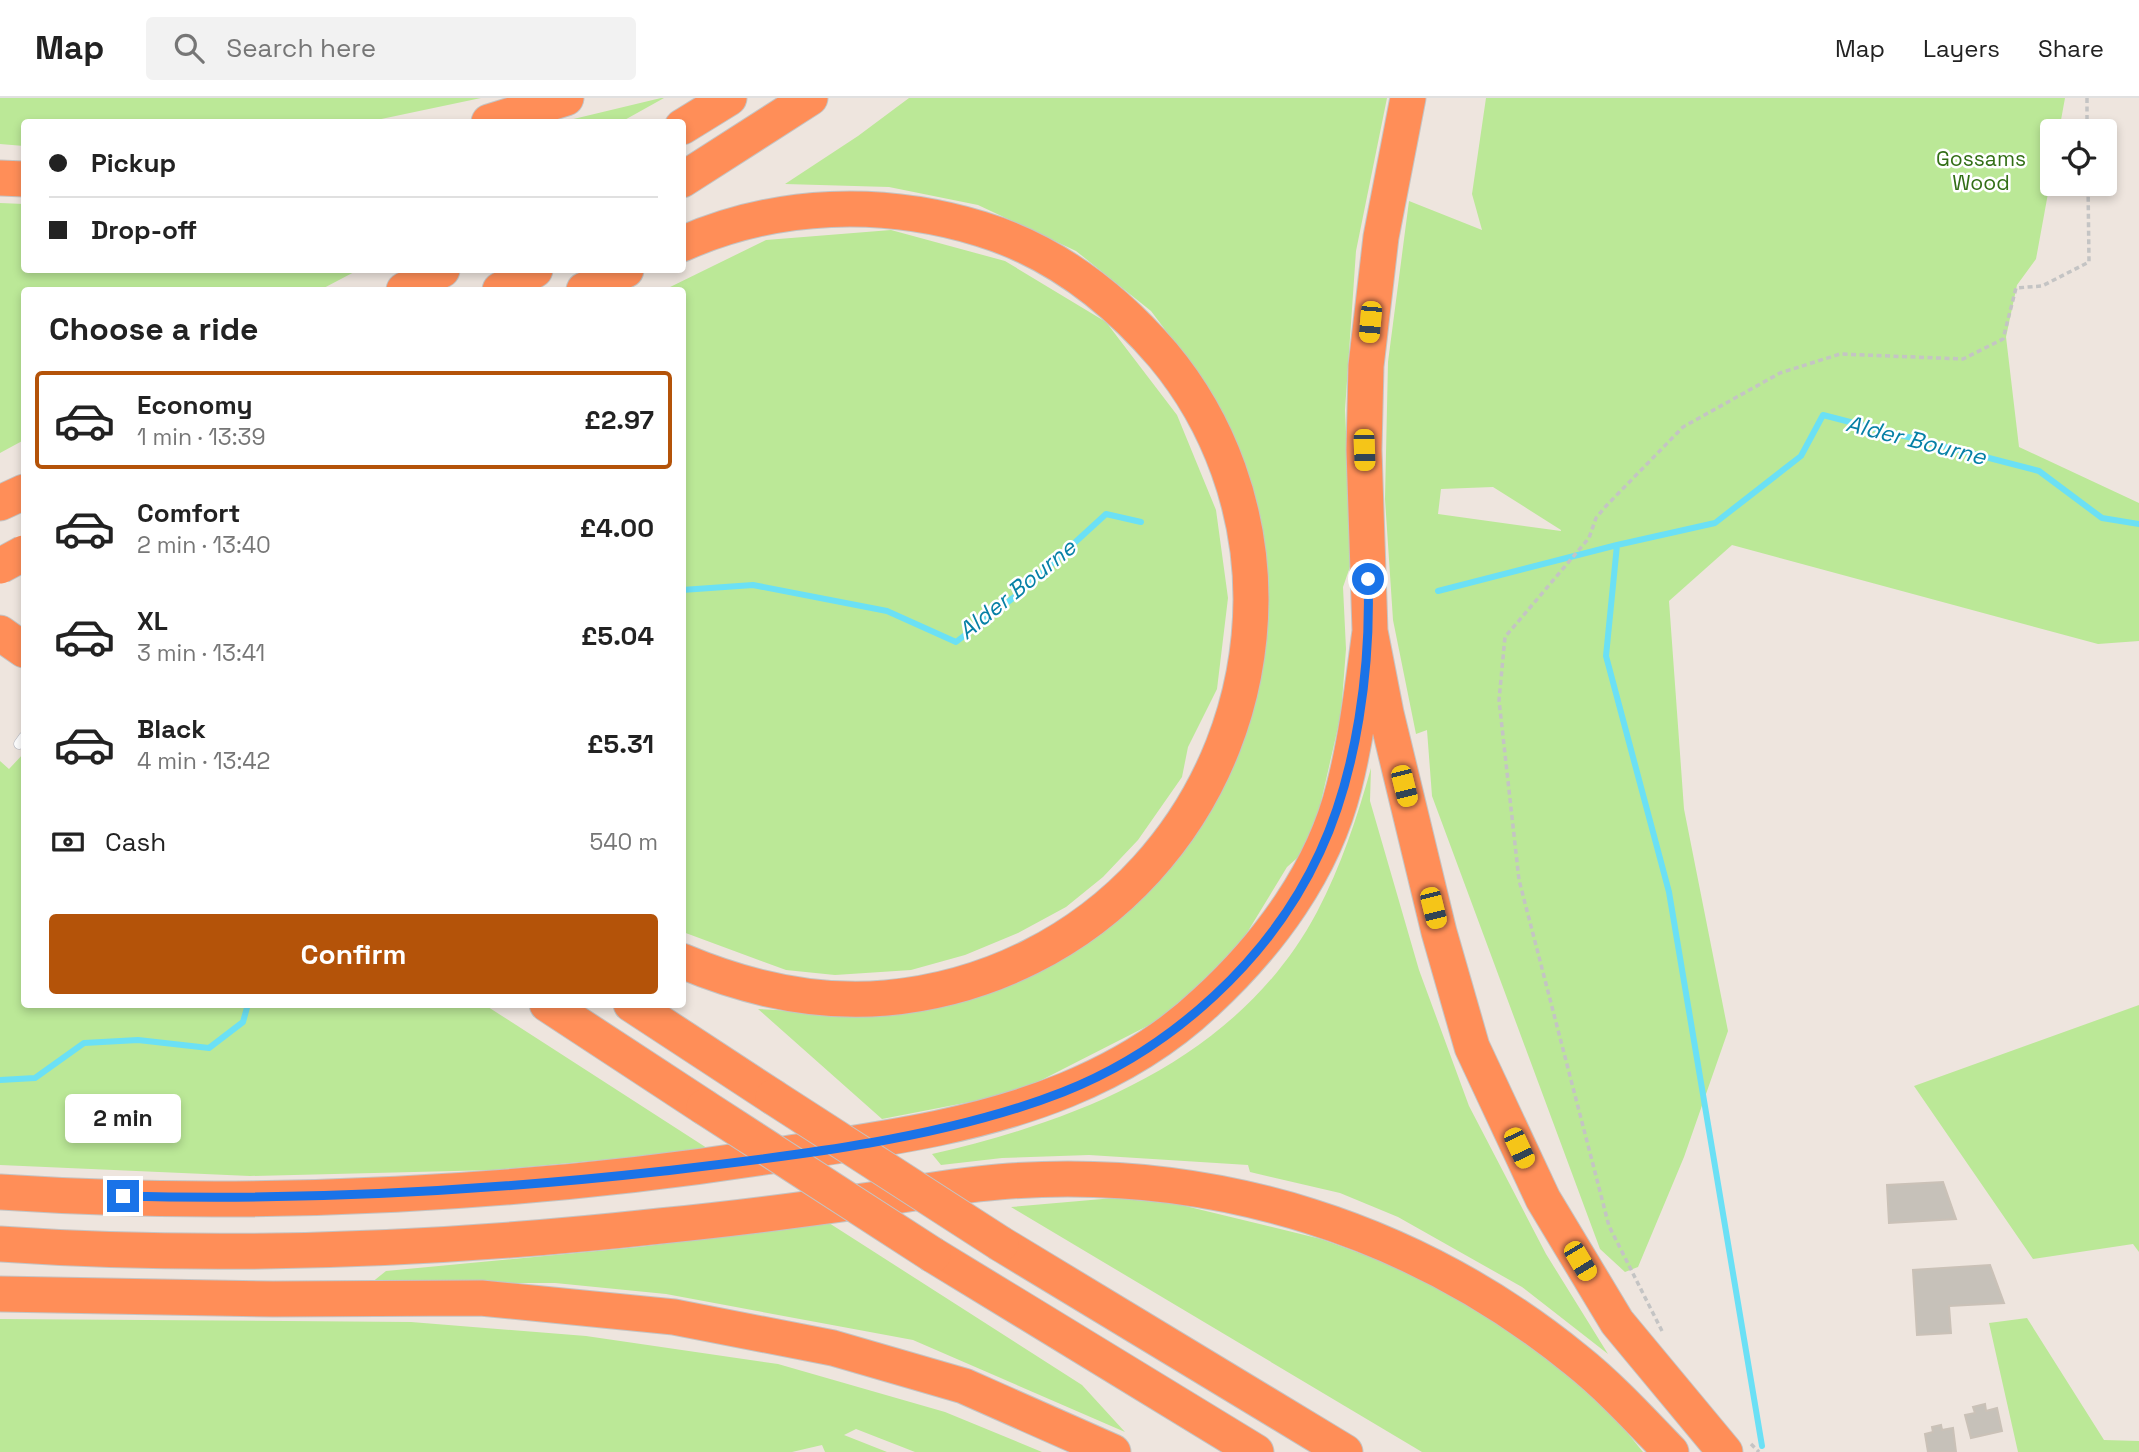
<!DOCTYPE html>
<meta charset="utf-8">
<style>
:root{--surface:#fff;--page:#f2f2f2;--text:#222;--muted:#767676;--line:#e0e0e0;--accent:#b45309}
body{margin:0;font-family:"Space Grotesk",sans-serif;background:var(--page);color:var(--text);height:100vh;display:flex;flex-direction:column;font-size:26px;white-space:nowrap}
*{box-sizing:border-box;margin:0}
p{font-size:23px;color:var(--muted)}
.icon{flex:none;width:38px;height:38px;fill:none;stroke:currentColor;stroke-width:2;stroke-linecap:round;stroke-linejoin:round}
.map{position:relative;flex:1;overflow:hidden}
.drawer{position:absolute;left:21px;top:189px;width:665px;height:721px;display:flex;flex-direction:column;background:var(--surface);border-radius:7px;box-shadow:0 4px 10px #0003}
.drawer>*{flex:none}
.banner{position:absolute;left:21px;top:21px;width:665px;height:154px;border-radius:7px;box-shadow:0 4px 10px #0003;display:grid;align-content:center;height:154px;padding:0 28px;background:var(--surface)}
.tools{position:absolute;left:2040px;top:21px;display:grid;gap:14px}
.tools a{display:grid;place-items:center;width:77px;height:77px;border-radius:7px;background:var(--surface);box-shadow:0 4px 10px #0003;font-size:35px}
.end{position:absolute;width:32px;height:32px;margin:-16px;border:9px solid #1a73e8;background:#fff;box-shadow:0 0 0 4px #fff}
.from{border-radius:50%}
.bubble{position:absolute;height:49px;border-radius:7px;background:var(--surface);box-shadow:0 4px 10px #0003;font-size:23px;font-weight:800;line-height:49px;text-align:center}
.car{position:absolute;width:21px;height:42px;margin:-21px -10px;border-radius:9px;box-shadow:0 0 5px 2px #0007;background:linear-gradient(#f5c518 24%,#345 0 40%,#f5c518 0 76%,#345 0 86%,#f5c518 0)}
.banner b{display:flex;align-items:center;gap:24px;height:66px;font-size:26px}
.banner b+b{border-top:2px solid var(--line)}
.banner i{width:18px;height:18px;background:var(--text)}
ul{padding:0;list-style:none}
li{display:flex;align-items:center;gap:21px;height:98px;margin:0 14px 10px;padding:0 14px;border:4px solid transparent;border-radius:7px}
li div{flex:1}
li b{display:block;font-size:26px}
li em{font-style:normal;font-weight:800}
li.active{border-color:var(--accent)}
li>.icon{width:63px;height:63px;stroke-width:1.5}
h2{padding:0 28px;font-size:32px;line-height:84px}
.pay{display:flex;align-items:center;gap:18px;height:77px;padding:0 28px;font-size:26px}
.pay p{margin-inline-start:auto}
.cta{display:flex;gap:14px;margin-top:auto;padding:14px 28px}
.cta a{flex:1;height:80px;border-radius:7px;background:var(--accent);color:#fff;font-size:28px;font-weight:800;line-height:80px;text-align:center}
header{display:flex;align-items:center;gap:42px;box-sizing:border-box;height:98px;padding:0 35px;background:var(--surface);border-bottom:2px solid var(--line)}
header strong{font-size:33px}
nav{display:flex;gap:38px;margin-inline-start:auto;font-size:24px}
.search{width:490px;height:63px;background:var(--page);display:flex;align-items:center;gap:18px;box-sizing:border-box;padding:0 24px;border-radius:7px;color:var(--muted);font-size:26px}
.map>svg:first-child{display:block}
.green{fill:#bbe897;fill-rule:evenodd}
.lines{fill:none;stroke-linecap:round;stroke-linejoin:round}
.stream{stroke:#6be0f5;stroke-width:6}
.building{fill:#c6c1b9;stroke:#cac1b7;stroke-width:2}
.service-casing{stroke:#b2b6c0;stroke-width:11}
.motorway-casing{stroke:#c4c4c4;stroke-width:37}
.path{stroke:#c4c4c4;stroke-width:3.5;stroke-dasharray:5 3.5;stroke-linecap:butt}
.service{stroke:#fff;stroke-width:10}
.motorway{stroke:#ff8e58;stroke-width:35}
.motorway-bridge-casing{stroke:#c4c4c4;stroke-width:37;stroke-linecap:butt}
.motorway-bridge{stroke:#ff8e58;stroke-width:35}
.route{stroke:#1a73e8;stroke-width:9}
.labels{text-anchor:middle;dominant-baseline:central;stroke-width:5;stroke-linejoin:round;paint-order:stroke}
.park-label{font-size:21px;fill:#326e16;stroke:#fff}
.water-label{font-size:23px;font-style:italic;fill:#0680a6;stroke:#fff}
</style>
<header>
<strong>Map</strong>
<div class="search"><svg class="icon" aria-label="search" viewBox="0 0 24 24"><circle cx="10" cy="10" r="6"/><path d="M15 15l6 6"/></svg>Search here</div>
<nav><a>Map</a><a>Layers</a><a>Share</a></nav>
</header>
<div class="map">
<svg width="2139" height="1354" viewBox="0 0 2139 1354">
<rect width="100%" height="100%" fill="#eee5de"/>
<!-- green -->
<path class="green" d="M0 0H481L367 24H24V48L0 46Z
M661 0H664L621 24H561Z
M909 0H1387L1356 153 1345 312 1352 463 1343 489 1346 551 1341 616 1318 717 1304 754 1287 769 1242 843 1171 916 1016 995 882 1021 758 911 867 917 939 906 1017 884 1037 875 1093 840 1144 797 1195 738 1232 668 1251 388 1209 290 1151 213 1076 153 978 107 889 89 785 86 858 38Z
M1486 0H2065L2059 33H2053V68L2036 161 2017 187 2006 239 2019 349 2139 405V543L2098 546 1732 447 1669 503 1684 711 1728 933 1684 1059 1638 1169 1625 1174 1600 1151 1432 698 1427 632 1416 636 1393 522 1385 401 1388 264 1409 103 1482 132 1472 96ZM1493 389 1561 432V433L1438 416 1441 391Z
M0 105 24 106V172H358L320 192H24V342L0 355Z
M891 132 1005 163 1106 224 1177 317 1216 412 1228 500 1217 591 1188 649 1182 679 1138 742 1103 779 1066 809 1018 835 965 857 911 872 835 877 786 872 683 834 682 192H664L766 142Z
M24 655V906L485 907 710 1052 494 1072 250 1078 0 1067V663L9 671Z
M1371 670 1370 703 1419 872 1469 1008 1546 1156 1608 1256 1522 1189 1398 1119 1340 1095 1250 1074 1248 1067 1089 1057 1002 1060 941 1067 932 1056C1082 1022 1240 959 1317 814 1341 768 1357 720 1371 670Z
M2139 907V1154L2133 1146 2033 1161 1914 988Z
M1114 1100 1177 1106 1321 1141 1420 1177 1547 1257 1608 1311 1643 1354H1422L1011 1109Z
M829 1125 1082 1287 1125 1334 913 1242 666 1196 555 1185H371L386 1173 639 1149Z
M2027 1220 2104 1342 2139 1343V1354H2018L1989 1225Z
M0 1221 411 1224 586 1238 778 1266 945 1314 1042 1354H915L856 1331 844 1337 887 1354H825L822 1347 792 1354H0Z"/>
<g class="lines">
<!-- stream -->
<path class="stream" d="M1617 447 1606 558 1669 794 1762 1348
M682 492 753 487 887 513 956 544 1022 493 1106 416 1141 424
M1438 493 1617 447 1715 425 1801 358 1823 317 2039 373 2102 420 2139 426
M0 982 35 980 84 945 138 942 209 950 243 924 248 906"/>
</g>
<!-- building -->
<path class="building" d="M1943 1084 1956 1121 1889 1125 1887 1087Z
M1990 1167 2004 1205 1949 1208 1951 1235 1917 1237 1913 1172Z
M1985 1306 1986 1313 1997 1310 2002 1333 1971 1340 1965 1317 1975 1315 1973 1309Z
M1941 1327 1942 1332 1953 1330 1956 1354H1928L1925 1336 1933 1334 1932 1329Z"/>
<g class="lines">
<!-- service casing -->
<g class="service-casing">
<path id="service" d="M19 646 24 639"/>
</g>
<!-- motorway casing -->
<g class="motorway-casing">
<path id="motorway" d="M1408 0 1381 139 1366 268 1364 352 1370 533 1386 615 1439 834 1472 949 1543 1101 1617 1224 1725 1354
M489 24 566 0
M682 29 729 0
M0 80 24 81
M682 82 810 0
M682 146C777 104 883 101 981 131 1053 153 1114 200 1163 257 1220 325 1251 413 1251 501 1250 709 1094 881 886 900 817 906 746 890 682 863
M404 192 442 172
M500 192 535 172
M584 192 626 172
M0 405 24 394
M0 535 24 552
M547 906 704 1009
M631 906 773 999
M0 1094C257 1111 536 1096 790 1055 883 1041 978 1028 1066 992 1117 971 1166 942 1206 904 1269 846 1323 773 1344 689 1357 638 1363 585 1370 533
M0 1146C219 1161 442 1152 660 1128 731 1121 801 1112 870 1102 917 1095 963 1086 1010 1083 1216 1069 1415 1131 1576 1262 1610 1289 1641 1323 1671 1354
M1001 1146 1345 1354
M933 1157 1256 1354
M0 1196 273 1201 481 1200 674 1219 833 1250 964 1288 1113 1354"/>
</g>
<!-- path -->
<path class="path" d="M2087 0V33
M1662 1233 1609 1128 1519 782 1499 602 1505 539 1589 440 1596 420 1606 408 1683 329 1780 275 1840 256 1963 261 2003 241 2016 190 2042 188 2089 164 2088 86
M1751 1346 1759 1354"/>
<!-- service -->
<use href="#service" class="service"/>
<!-- motorway -->
<use href="#motorway" class="motorway"/>
<!-- motorway-bridge casing -->
<g class="motorway-bridge-casing">
<path id="motorway-bridge" d="M0 468 24 455
M773 999 1001 1146
M704 1009 933 1157"/>
</g>
<!-- motorway-bridge -->
<use href="#motorway-bridge" class="motorway-bridge"/>
</g>
<g class="lines">
<!-- route -->
<path class="route" d="M123 1098C304 1103 485 1093 664 1073 793 1058 943 1041 1063 994 1172 951 1271 861 1320 754 1357 674 1371 569 1368 481"/>
</g>
<g class="labels">
<!-- park labels -->
<g class="park-label">
<text x="1981" y="60">Gossams<tspan x="1981" dy="24">Wood</tspan></text>
</g>
<!-- water labels -->
<g class="water-label">
<text transform="translate(1916 342) rotate(14)">Alder Bourne</text>
<text transform="translate(1017 491) rotate(-39)">Alder Bourne</text>
</g>
</g>
</svg>
<div class="tools">
<a><svg class="icon" aria-label="locate" viewBox="0 0 24 24"><circle cx="12" cy="12" r="6"/><path d="M12 2v4M12 18v4M2 12h4M18 12h4"/></svg></a>
</div>
<i class="end from" style="left:1368px;top:481px"></i>
<i class="end" style="left:123px;top:1098px"></i>
<div class="bubble" style="left:65px;top:996px;width:116px">2 min</div>
<i class="car" style="left:1370px;top:224px;rotate:185deg"></i>
<i class="car" style="left:1364px;top:352px;rotate:178deg"></i>
<i class="car" style="left:1404px;top:688px;rotate:166deg"></i>
<i class="car" style="left:1433px;top:810px;rotate:166deg"></i>
<i class="car" style="left:1519px;top:1050px;rotate:155deg"></i>
<i class="car" style="left:1580px;top:1163px;rotate:149deg"></i>
<div class="banner">
<b><i class="from"></i>Pickup</b>
<b><i></i>Drop-off</b>
</div>
<section class="drawer">
<h2>Choose a ride</h2>
<ul>
<li class="active"><svg class="icon" aria-label="car" viewBox="0 0 24 24"><path d="M5 17H2v-5l4-1 3-4h7l3 4 3 1v5h-3M9 17h6M6 11h13"/><circle cx="7" cy="17" r="2"/><circle cx="17" cy="17" r="2"/></svg><div><b>Economy</b><p>1 min · 13:39</p></div><em>£2.97</em></li>
<li><svg class="icon" aria-label="car" viewBox="0 0 24 24"><path d="M5 17H2v-5l4-1 3-4h7l3 4 3 1v5h-3M9 17h6M6 11h13"/><circle cx="7" cy="17" r="2"/><circle cx="17" cy="17" r="2"/></svg><div><b>Comfort</b><p>2 min · 13:40</p></div><em>£4.00</em></li>
<li><svg class="icon" aria-label="car" viewBox="0 0 24 24"><path d="M5 17H2v-5l4-1 3-4h7l3 4 3 1v5h-3M9 17h6M6 11h13"/><circle cx="7" cy="17" r="2"/><circle cx="17" cy="17" r="2"/></svg><div><b>XL</b><p>3 min · 13:41</p></div><em>£5.04</em></li>
<li><svg class="icon" aria-label="car" viewBox="0 0 24 24"><path d="M5 17H2v-5l4-1 3-4h7l3 4 3 1v5h-3M9 17h6M6 11h13"/><circle cx="7" cy="17" r="2"/><circle cx="17" cy="17" r="2"/></svg><div><b>Black</b><p>4 min · 13:42</p></div><em>£5.31</em></li>
</ul>
<div class="pay"><svg class="icon" aria-label="cash" viewBox="0 0 24 24"><path d="M3 7h18v10H3z"/><circle cx="12" cy="12" r="2"/></svg>Cash<p>540 m</p></div>
<div class="cta"><a>Confirm</a></div>
</section>
</div>
